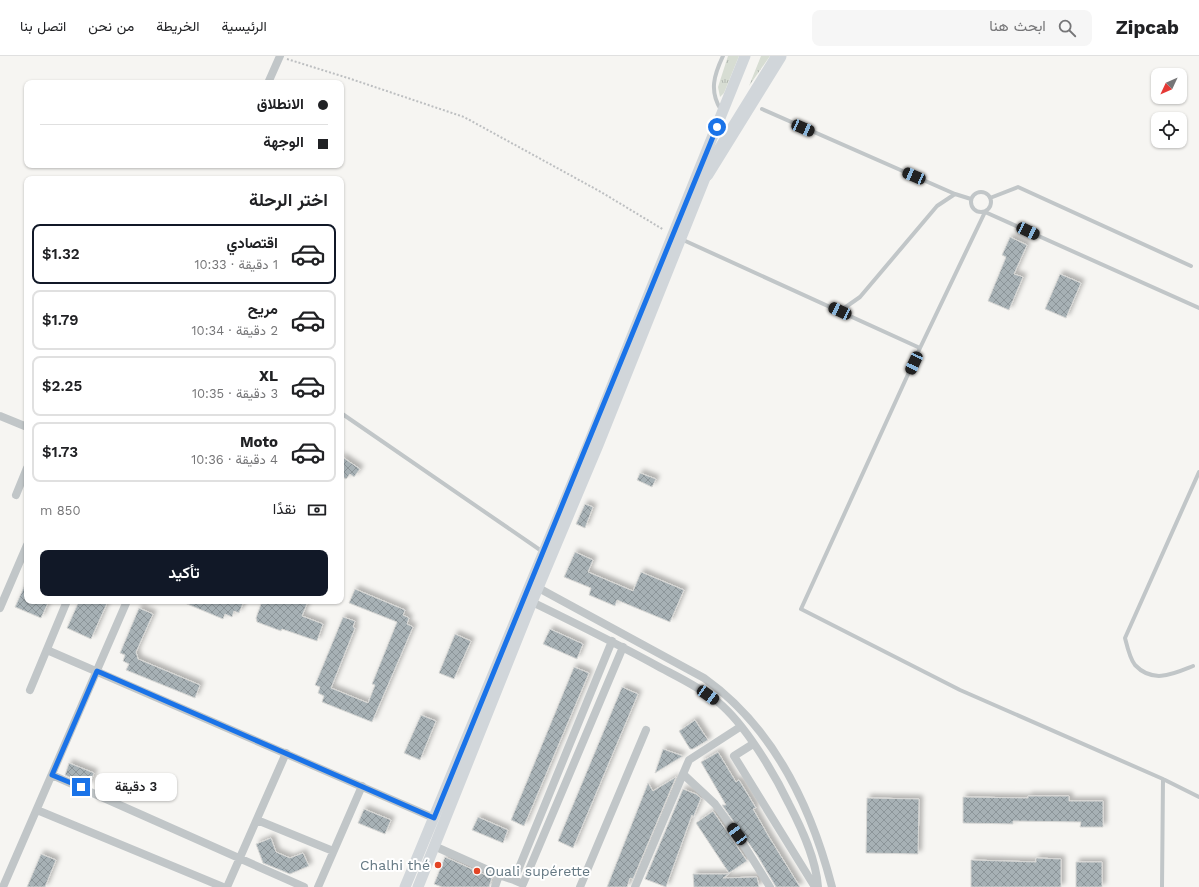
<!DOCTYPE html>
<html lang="ar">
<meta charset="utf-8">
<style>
:root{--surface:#fff;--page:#f6f6f6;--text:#202124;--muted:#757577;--line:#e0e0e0;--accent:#111827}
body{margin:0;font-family:"Work Sans",Vazirmatn,sans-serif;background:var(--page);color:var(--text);direction:rtl;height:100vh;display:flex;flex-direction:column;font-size:15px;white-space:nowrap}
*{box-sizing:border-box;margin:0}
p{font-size:13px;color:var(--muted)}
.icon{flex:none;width:22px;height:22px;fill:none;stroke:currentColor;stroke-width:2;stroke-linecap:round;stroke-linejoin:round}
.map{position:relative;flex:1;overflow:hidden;direction:ltr}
.panel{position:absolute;left:24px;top:120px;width:320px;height:428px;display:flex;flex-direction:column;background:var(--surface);border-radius:8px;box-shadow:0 1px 3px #0004;direction:rtl}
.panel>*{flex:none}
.banner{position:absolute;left:24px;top:24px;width:320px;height:88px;border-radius:8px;box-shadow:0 1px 3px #0004;direction:rtl;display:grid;align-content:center;height:88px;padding:0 16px;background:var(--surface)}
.needle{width:26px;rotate:226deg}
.buttons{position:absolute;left:1151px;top:12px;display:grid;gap:8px}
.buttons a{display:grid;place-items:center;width:36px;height:36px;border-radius:8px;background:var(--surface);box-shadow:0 1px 3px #0004;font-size:20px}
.end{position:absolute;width:18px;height:18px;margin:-9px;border:5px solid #1a73e8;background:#fff;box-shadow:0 0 0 2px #fff}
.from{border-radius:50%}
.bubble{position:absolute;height:28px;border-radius:8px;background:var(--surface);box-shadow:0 1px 3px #0004;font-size:13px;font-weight:600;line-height:28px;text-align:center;direction:rtl}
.car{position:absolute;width:12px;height:24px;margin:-12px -6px;border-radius:5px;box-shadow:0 0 3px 1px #0007;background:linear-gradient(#222 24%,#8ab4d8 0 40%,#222 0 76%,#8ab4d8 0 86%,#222 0)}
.banner b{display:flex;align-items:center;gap:14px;height:38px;font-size:15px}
.banner b+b{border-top:1px solid var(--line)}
.banner i{width:10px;height:10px;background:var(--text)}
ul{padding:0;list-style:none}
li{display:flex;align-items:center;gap:12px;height:60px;margin:0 8px 6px;padding:0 8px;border:2px solid var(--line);border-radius:8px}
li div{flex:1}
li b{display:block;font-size:15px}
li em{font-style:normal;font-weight:600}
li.selected{border-color:var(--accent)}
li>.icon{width:36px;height:36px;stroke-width:1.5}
h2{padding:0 16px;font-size:18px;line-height:48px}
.pay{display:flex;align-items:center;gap:10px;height:44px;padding:0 16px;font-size:15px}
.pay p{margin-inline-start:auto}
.action{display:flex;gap:8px;margin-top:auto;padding:8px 16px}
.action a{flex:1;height:46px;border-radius:8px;background:var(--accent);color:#fff;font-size:16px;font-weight:600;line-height:46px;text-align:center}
header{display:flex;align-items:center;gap:24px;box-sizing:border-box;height:56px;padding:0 20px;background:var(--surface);border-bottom:1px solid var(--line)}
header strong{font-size:19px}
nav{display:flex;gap:22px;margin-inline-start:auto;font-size:14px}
.search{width:280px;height:36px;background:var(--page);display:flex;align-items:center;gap:10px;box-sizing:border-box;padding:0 14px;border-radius:8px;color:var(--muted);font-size:15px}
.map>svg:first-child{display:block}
.grass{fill:url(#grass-tufts)}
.building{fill:url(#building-cross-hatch);stroke:#d7d7d5;filter:url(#shadow)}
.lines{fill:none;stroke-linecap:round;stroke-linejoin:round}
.path{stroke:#bdbfc1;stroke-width:2;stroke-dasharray:2 2;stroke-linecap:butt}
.service{stroke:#c1c6c8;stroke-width:4}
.minor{stroke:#c1c6c8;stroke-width:8}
.secondary{stroke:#d1d6da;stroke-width:11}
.motorway{stroke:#d1d6da;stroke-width:15}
.route{stroke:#1a73e8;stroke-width:5}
.poi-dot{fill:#e34425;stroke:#fff;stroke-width:1.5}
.labels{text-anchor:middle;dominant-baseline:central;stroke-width:4;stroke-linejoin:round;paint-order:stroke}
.poi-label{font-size:14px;fill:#647883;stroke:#fff;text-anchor:end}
</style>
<header>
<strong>Zipcab</strong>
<div class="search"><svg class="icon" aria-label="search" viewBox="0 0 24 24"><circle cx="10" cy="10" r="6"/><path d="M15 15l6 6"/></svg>ابحث هنا</div>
<nav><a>الرئيسية</a><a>الخريطة</a><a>من نحن</a><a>اتصل بنا</a></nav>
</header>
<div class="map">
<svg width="1199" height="831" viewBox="0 0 1199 831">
<defs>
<pattern id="grass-tufts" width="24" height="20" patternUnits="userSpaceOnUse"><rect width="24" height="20" fill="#d7ddd3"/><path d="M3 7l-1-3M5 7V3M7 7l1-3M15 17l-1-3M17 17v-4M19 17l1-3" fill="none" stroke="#b2b8b1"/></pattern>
<pattern id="building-cross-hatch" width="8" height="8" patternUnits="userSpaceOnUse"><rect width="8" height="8" fill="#a7b1b5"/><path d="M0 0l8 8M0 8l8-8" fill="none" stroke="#8c9599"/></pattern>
<filter id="shadow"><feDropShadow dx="3.5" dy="-3.5" stdDeviation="2" flood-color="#0004"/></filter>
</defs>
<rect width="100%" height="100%" fill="#f6f5f2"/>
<!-- grass -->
<path class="grass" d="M728 0H739L724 37 720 41 718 31Z
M761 0H770L749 30Z"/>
<!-- building -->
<path class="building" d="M1010 181 1027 189 1014 218 1023 221 1009 254 988 245 1006 201 1002 199Z
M1060 218 1081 227 1066 262 1045 253Z
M341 400 360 413 354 421 350 418 346 423 341 420Z
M640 417 656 423 652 431 637 424Z
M585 448 593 451 585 472 576 468Z
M575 496 593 504 588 516 633 535 641 516 684 534 670 566 617 544 615 550 589 539 591 532 564 521Z
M27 524V545H49L41 562 15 551Z
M355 533 405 554 403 559 409 562 407 568 413 571 372 666 322 646 324 640 318 637 320 631 315 629 343 561 355 565 353 571 355 572 331 632 368 647 375 629 372 628 397 566 349 547Z
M79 545H108L91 583 67 572Z
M180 545 222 546 244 545 239 557 234 555 232 561 225 558 223 563Z
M262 545H308L302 560 323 568 317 585 282 573 281 575 257 566 256 562Z
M139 552 153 558 136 596 138 603 200 629 195 642 126 614 129 608 123 605 125 599 120 597Z
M550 573 583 588 577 603 543 588Z
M455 578 471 585 454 623 439 617Z
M574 611 589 617 524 770 511 764Z
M622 631 638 638 573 792 558 785Z
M421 659 436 665 420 704 404 697Z
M695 664 708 684 693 693H690L679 675Z
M663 693 683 700 655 717Z
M718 696 736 726 739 724 756 752 753 753 769 781 800 831H776L757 799 722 749H726L701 706Z
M69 707 94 717 89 730 65 719Z
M676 721 633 823 630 822 627 831H607L648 727 653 735Z
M683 733 696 738 701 742 693 762 692 759 666 831 645 823Z
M1028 740H1069V745H1103V771H1080L1081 766 1013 765V768L963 767V741L1028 742Z
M867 742 919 743 918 798 866 797Z
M364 753 391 764 385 778 358 767Z
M713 755 747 805 729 817 696 767Z
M478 761 508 774 503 787 472 774Z
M271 782 276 796 290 802 303 797 309 810 290 818 263 807 256 788Z
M41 798 56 804 45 831H27Z
M445 801 492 822 489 831H442L434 828Z
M1036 802 1061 803V831H971V804L1036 806Z
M1076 806H1102V831H1076Z
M693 818H729L723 822 757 821 759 831H694Z"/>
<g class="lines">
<!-- path -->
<path class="path" d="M287 3 348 22 464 61 601 136 664 174"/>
<!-- service -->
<path class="service" d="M762 53 955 138 971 143
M721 54C709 35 714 19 723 0
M971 146a10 10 0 1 1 20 0a10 10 0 1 1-20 0Z
M990 142 1018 131 1191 210
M681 183 920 292
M1199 252 985 156 920 292 801 553 960 634 1163 723 1199 741
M840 255 860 241 937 150 955 138
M341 357 543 496
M1193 610C1173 618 1153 628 1135 609 1130 603 1127 590 1125 582L1199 416
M1162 831 1163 723"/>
<!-- minor -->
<path class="minor" d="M268 27 280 0
M0 360 27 371
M16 439 27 412
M533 529 704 622C773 671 811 750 832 831
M528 544C573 566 618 588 661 612 680 622 701 632 718 646 745 668 774 717 789 748 802 773 816 803 818 831
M0 552 27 489
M47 594 434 762
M30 634 67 545
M753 688 734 700 815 831
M683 718 715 748 737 778 770 831
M52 719 304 831
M37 754 223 831
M257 764 333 795
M434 790 499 819 495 831
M499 819 514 824 612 585
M514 824 523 828 623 591
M3 831 127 545
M227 831 286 697
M318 831 362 730
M580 831 646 674
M635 831 689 704 740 671"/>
<!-- secondary -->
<path class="secondary" d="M405 831 589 387 745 0
M418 831 532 546 598 389 709 112"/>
<!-- motorway -->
<path class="motorway" d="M706 118 779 0"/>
</g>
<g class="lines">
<!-- route -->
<path class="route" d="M81 731 52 719 97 615 434 762 717 71"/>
</g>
<!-- markers -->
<g class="poi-dot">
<circle cx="438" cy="809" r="4"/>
<circle cx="477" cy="815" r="4"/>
</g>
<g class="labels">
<!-- poi labels -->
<g class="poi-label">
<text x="430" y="809">Chalhi thé</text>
<text x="485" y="815" text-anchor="start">Ouali supérette</text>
</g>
</g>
</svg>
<div class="buttons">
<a><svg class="needle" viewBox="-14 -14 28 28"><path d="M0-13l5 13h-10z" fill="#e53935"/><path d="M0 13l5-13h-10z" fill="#757577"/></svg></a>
<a><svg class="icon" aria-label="locate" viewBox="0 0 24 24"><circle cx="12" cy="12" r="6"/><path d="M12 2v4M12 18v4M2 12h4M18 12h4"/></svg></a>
</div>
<i class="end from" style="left:717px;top:71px"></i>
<i class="end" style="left:81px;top:731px"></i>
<div class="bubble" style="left:95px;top:717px;width:82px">3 دقيقة</div>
<i class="car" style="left:803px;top:72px;rotate:113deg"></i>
<i class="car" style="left:914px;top:120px;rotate:293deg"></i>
<i class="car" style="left:1028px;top:175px;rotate:115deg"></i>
<i class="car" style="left:840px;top:255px;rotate:295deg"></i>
<i class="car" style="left:914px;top:307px;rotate:205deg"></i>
<i class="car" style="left:708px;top:639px;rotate:125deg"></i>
<i class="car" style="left:737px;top:778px;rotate:323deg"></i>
<div class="banner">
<b><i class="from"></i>الانطلاق</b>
<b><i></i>الوجهة</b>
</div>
<section class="panel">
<h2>اختر الرحلة</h2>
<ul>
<li class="selected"><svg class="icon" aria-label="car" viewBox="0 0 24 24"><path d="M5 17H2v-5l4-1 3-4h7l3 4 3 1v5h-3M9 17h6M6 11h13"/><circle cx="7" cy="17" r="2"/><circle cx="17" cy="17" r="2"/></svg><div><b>اقتصادي</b><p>1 دقيقة · 10:33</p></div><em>$1.32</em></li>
<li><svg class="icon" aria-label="car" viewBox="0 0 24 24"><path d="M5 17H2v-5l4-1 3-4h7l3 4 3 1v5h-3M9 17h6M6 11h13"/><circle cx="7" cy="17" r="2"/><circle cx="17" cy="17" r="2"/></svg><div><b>مريح</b><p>2 دقيقة · 10:34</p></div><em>$1.79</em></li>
<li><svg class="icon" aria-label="car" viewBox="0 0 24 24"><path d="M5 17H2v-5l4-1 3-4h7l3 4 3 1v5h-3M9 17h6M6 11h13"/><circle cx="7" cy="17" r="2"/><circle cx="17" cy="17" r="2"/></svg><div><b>XL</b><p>3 دقيقة · 10:35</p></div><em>$2.25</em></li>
<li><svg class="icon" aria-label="car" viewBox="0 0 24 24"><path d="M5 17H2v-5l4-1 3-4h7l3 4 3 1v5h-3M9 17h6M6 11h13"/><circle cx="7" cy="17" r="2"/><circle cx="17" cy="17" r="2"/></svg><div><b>Moto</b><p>4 دقيقة · 10:36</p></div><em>$1.73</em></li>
</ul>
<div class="pay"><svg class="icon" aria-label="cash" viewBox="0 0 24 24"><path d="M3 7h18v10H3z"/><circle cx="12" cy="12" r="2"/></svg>نقدًا<p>850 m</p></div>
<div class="action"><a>تأكيد</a></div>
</section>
</div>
